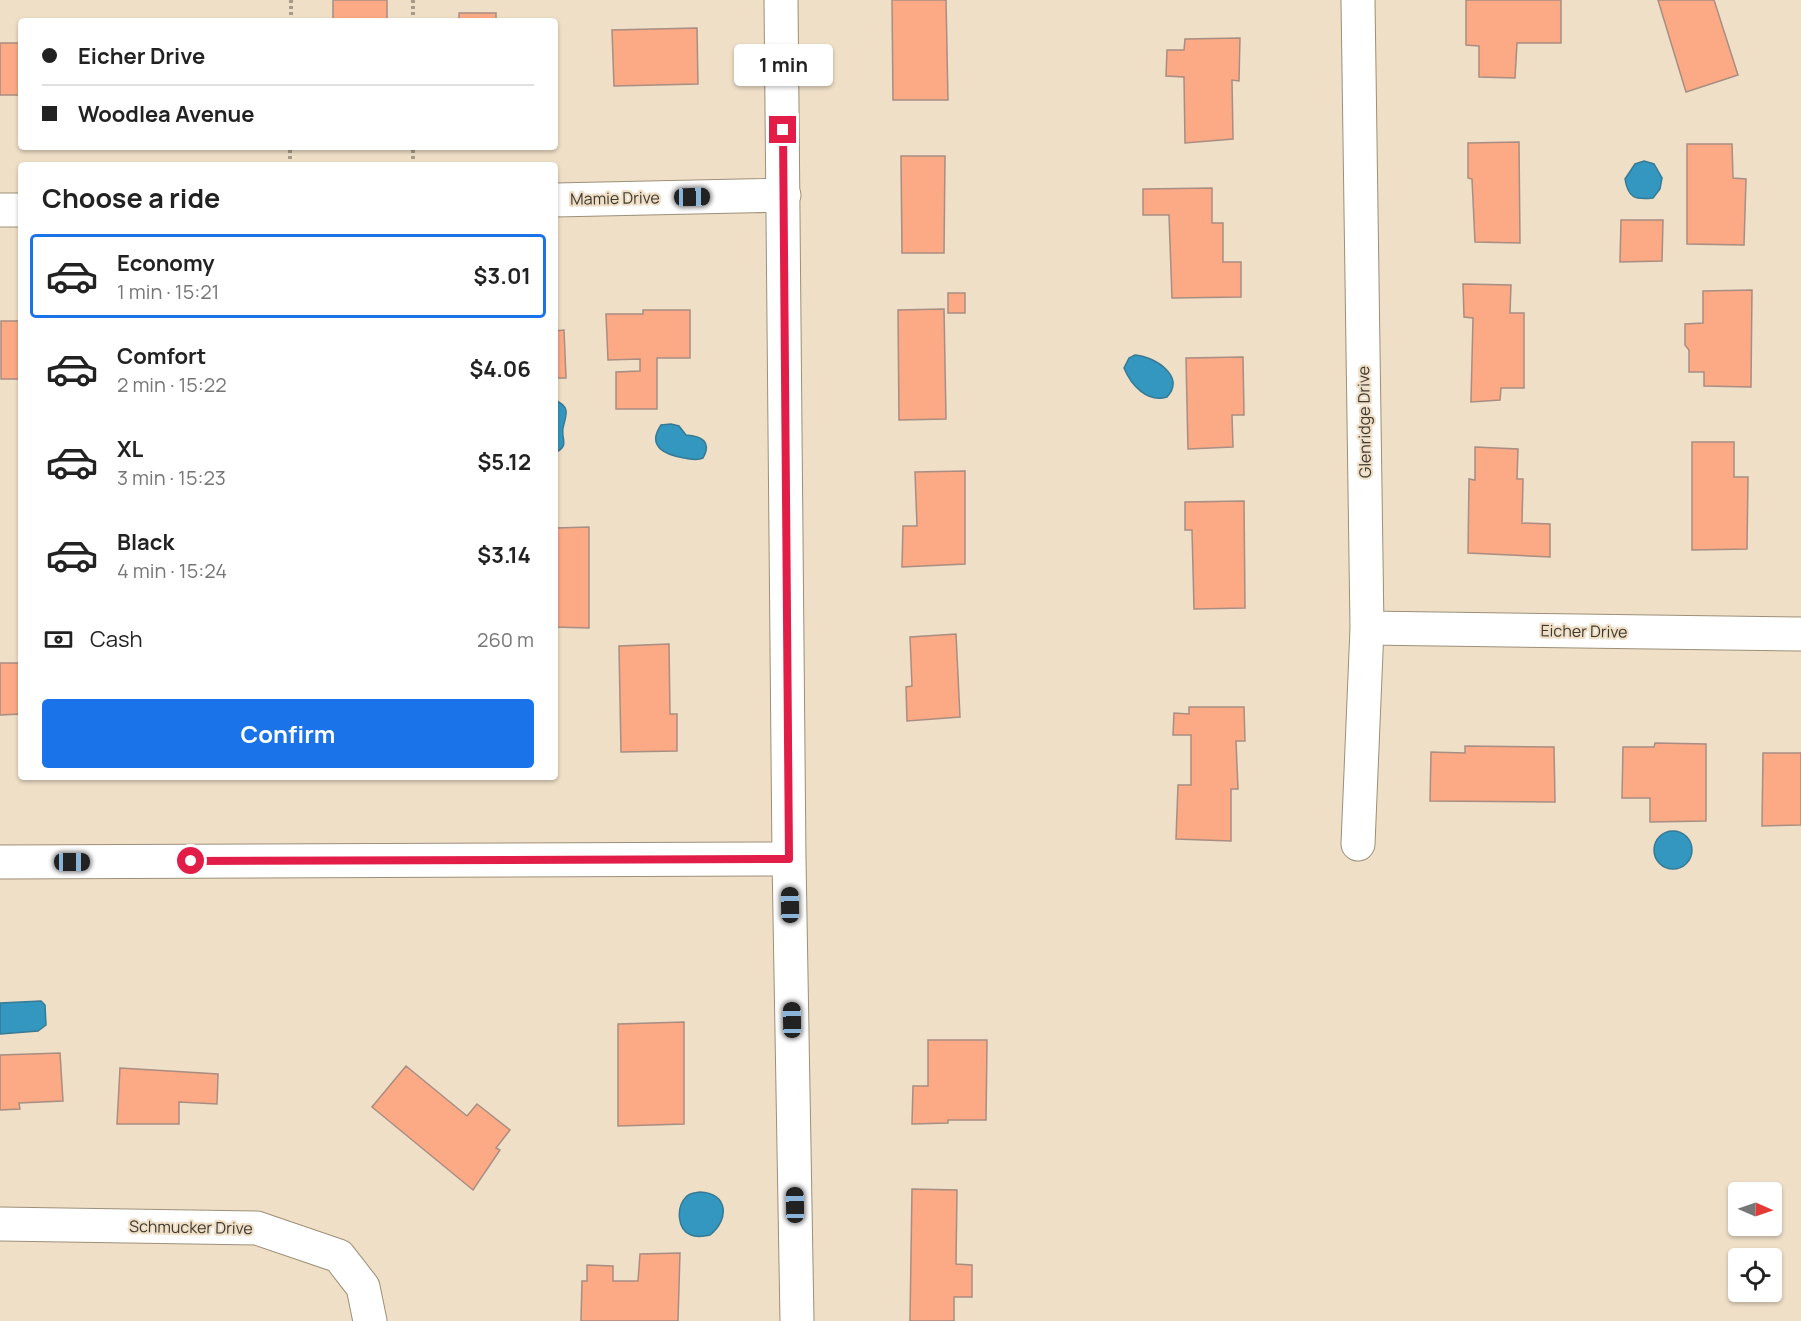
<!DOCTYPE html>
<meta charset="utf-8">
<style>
:root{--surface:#fff;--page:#f6f6f6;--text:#222;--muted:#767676;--line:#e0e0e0;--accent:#1a73e8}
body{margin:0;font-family:Manrope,sans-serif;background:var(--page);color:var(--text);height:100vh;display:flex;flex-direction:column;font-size:22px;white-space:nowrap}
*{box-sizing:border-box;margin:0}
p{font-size:20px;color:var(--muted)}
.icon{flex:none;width:33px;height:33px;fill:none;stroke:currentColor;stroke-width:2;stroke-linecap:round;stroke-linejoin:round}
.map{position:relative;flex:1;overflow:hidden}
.panel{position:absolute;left:18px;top:162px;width:540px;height:618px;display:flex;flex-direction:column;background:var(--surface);border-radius:6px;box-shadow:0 2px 4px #0004}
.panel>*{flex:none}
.hud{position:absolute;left:18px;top:18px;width:540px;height:132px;border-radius:6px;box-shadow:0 2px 4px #0004;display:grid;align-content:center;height:132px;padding:0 24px;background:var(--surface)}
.needle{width:39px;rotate:92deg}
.tools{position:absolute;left:1728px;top:1182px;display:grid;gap:12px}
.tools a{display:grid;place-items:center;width:54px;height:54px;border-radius:6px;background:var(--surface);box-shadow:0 2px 4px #0004;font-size:30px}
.end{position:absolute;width:27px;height:27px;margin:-14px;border:8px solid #e11d48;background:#fff;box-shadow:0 0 0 3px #fff}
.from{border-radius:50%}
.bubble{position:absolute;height:42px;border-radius:6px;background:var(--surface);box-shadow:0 2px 4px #0004;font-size:20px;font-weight:700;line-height:42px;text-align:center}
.car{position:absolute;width:18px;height:36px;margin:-18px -9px;border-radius:8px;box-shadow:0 0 4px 2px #0007;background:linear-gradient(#222 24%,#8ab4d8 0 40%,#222 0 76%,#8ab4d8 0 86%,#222 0)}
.hud b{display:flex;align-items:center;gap:21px;height:57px;font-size:22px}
.hud b+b{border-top:2px solid var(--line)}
.hud i{width:15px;height:15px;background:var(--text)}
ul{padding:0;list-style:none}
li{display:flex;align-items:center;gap:18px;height:84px;margin:0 12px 9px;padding:0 12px;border:3px solid transparent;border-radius:6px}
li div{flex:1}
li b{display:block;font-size:22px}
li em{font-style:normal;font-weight:700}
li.active{border-color:var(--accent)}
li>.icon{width:54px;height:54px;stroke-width:1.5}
h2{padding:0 24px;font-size:27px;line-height:72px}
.pay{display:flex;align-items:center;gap:15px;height:66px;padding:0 24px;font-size:22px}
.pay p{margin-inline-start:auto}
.cta{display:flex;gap:12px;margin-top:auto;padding:12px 24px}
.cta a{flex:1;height:69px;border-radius:6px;background:var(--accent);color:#fff;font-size:24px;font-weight:700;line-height:69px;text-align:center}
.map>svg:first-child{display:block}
.water{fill:#3497c0;stroke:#377a94;stroke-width:1.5}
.building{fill:#fcaa86;stroke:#a88d82;stroke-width:1.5}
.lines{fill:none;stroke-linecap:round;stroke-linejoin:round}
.minor-casing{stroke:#9d8f78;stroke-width:35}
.path{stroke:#a69a88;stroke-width:4;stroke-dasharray:3 3;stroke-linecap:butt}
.minor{stroke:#fff;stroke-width:33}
.route{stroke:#e11d48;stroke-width:8}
.labels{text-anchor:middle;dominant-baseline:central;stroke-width:4.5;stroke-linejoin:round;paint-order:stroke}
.street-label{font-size:16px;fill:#3d372e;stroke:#efdfc7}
</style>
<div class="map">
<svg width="1801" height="1321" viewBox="0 0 1801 1321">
<rect width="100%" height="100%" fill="#efdfc7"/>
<!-- water -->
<path class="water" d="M1644 161 1654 164 1662 178 1660 189 1653 198C1635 200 1628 198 1625 179L1635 164Z
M1135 355C1153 356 1187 376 1167 397 1147 403 1131 385 1124 368L1129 358Z
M555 400C571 407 566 415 563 428 561 440 570 445 555 453Z
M671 424 679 426 686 435C702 436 712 442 703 458 697 461 691 459 684 458 666 455 646 447 661 425Z
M1654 850a19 19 0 1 1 38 0a19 19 0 1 1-38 0Z
M41 1001 45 1005 46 1025 38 1031 0 1034V1003Z
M700 1192C728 1193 730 1219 710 1235 704 1236 697 1238 691 1235 677 1230 676 1207 686 1197 689 1193 695 1193 700 1192Z"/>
<!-- building -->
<path class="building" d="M333 0H387V21H333Z
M892 0H946L948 100H893Z
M1466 0H1561V43H1517L1515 78 1479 77V46L1466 45Z
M1658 0H1714L1738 75 1686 92Z
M459 13H496V21H459Z
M697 28 698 84 614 86 612 30Z
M1240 38 1239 81 1232 80 1233 139 1185 143 1184 77 1166 76 1167 50H1184L1185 39Z
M0 43H21V95H0Z
M1519 142 1520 243 1475 242 1472 179 1468 178V143Z
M1687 144H1732L1733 178 1746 179 1744 245 1687 244Z
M901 156H945L944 253H902Z
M1212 188V223H1223V262H1241V297L1172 298 1169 215H1143V189Z
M1621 220H1663L1662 261 1620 262Z
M1463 284 1511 285 1510 313H1524V388H1501L1500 400 1471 402 1473 318 1464 317Z
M1752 290 1751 387 1704 386V372H1689V350L1685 345V324L1703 323V291Z
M948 293H965V313H948Z
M944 309 946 419 899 420 898 310Z
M643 310H690V358H657V409H616V372L640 371V359L608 360 606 314H643Z
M1 321H21V379H1Z
M564 330 566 378H555V331Z
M1243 357 1244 415H1232L1233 447 1188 449 1186 358Z
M1692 442H1734V477H1748L1747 549 1692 550Z
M1475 447 1518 449 1517 479H1523L1522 523 1550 524V557L1468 553 1469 479 1475 480Z
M965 471V564L902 567 903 526H917L915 472Z
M1244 501 1245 608 1194 609 1192 530H1185V502Z
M589 527V628L555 627V528Z
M956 634 960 717 907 721 906 687 912 686 910 637Z
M669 644 670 714H677V751L621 752 619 646Z
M0 663H21V714L0 715Z
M1189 707H1244L1245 741H1236L1238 789H1231V841L1176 839 1178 785H1191V735H1173L1174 713 1189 714Z
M1655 743 1706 744V821L1650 822V798H1622L1623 747H1654Z
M1465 746 1554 747 1555 802 1430 801 1431 752 1465 753Z
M1763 753H1801V825L1762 826Z
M684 1022V1124L618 1126V1024Z
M928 1040H987L986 1120H948V1123L912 1124 913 1086H928Z
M60 1053 63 1101 19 1103 20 1109 0 1110V1055Z
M406 1066 467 1116 477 1104 510 1130 496 1148 500 1150 473 1190 372 1107Z
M120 1068 218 1074 217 1104 179 1102V1124H117Z
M912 1189 957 1190 956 1264 972 1265V1297H954V1321H910Z
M680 1253 678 1321H581L582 1281H587V1265L613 1266V1281H638L640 1254Z"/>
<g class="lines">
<!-- minor casing -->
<g class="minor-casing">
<path id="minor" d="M781 0 789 859 797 1321
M555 200 784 195
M0 210H21
M1367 628 1801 634
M1358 844 1367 628 1358 0
M0 862 789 859
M0 1224 257 1228 339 1256 363 1287 370 1321"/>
</g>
<!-- path -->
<path class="path" d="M291 21V0
M413 21V0
M290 165V147
M413 165V147"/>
<!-- minor -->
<use href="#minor" class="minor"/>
</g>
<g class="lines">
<!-- route -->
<path class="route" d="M191 861 789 859 783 130"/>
</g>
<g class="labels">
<!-- street labels -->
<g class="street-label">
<text transform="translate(615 198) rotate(-1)">Mamie Drive</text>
<text transform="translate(1364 422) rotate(-91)">Glenridge Drive</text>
<text transform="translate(1584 631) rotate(1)">Eicher Drive</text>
<text transform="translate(191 1227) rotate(1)">Schmucker Drive</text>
</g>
</g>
</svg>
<div class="tools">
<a><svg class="needle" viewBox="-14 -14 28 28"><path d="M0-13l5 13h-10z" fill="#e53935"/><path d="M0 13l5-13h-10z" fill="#767676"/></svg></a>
<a><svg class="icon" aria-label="locate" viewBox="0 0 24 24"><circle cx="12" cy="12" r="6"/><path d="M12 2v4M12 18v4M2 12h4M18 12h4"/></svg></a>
</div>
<i class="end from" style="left:191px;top:861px"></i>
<i class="end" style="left:783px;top:130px"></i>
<div class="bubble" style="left:734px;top:44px;width:99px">1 min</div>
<i class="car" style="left:692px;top:197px;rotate:89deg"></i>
<i class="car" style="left:72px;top:862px;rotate:90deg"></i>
<i class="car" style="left:790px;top:905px;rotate:359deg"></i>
<i class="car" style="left:792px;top:1020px;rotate:359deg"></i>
<i class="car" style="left:795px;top:1205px;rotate:359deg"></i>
<div class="hud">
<b><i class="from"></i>Eicher Drive</b>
<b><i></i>Woodlea Avenue</b>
</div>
<section class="panel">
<h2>Choose a ride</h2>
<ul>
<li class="active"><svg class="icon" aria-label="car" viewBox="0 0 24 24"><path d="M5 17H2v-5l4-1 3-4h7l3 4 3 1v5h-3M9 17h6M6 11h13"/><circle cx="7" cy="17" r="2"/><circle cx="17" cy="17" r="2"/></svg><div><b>Economy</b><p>1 min · 15:21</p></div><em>$3.01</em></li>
<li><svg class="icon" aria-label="car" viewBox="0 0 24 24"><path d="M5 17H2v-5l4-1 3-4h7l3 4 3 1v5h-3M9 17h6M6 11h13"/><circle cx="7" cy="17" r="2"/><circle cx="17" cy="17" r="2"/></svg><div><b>Comfort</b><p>2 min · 15:22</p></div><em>$4.06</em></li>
<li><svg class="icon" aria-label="car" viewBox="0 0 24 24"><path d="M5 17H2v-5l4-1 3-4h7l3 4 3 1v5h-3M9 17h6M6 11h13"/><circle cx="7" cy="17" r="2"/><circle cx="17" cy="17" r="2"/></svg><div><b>XL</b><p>3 min · 15:23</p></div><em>$5.12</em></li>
<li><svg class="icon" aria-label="car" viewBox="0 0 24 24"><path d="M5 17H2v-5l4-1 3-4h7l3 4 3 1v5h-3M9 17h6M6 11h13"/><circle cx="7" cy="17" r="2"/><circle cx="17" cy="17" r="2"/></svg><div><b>Black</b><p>4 min · 15:24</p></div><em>$3.14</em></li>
</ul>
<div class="pay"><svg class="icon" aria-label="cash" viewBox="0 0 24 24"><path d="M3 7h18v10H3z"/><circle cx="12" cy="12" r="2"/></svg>Cash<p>260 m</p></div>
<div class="cta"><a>Confirm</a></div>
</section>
</div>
